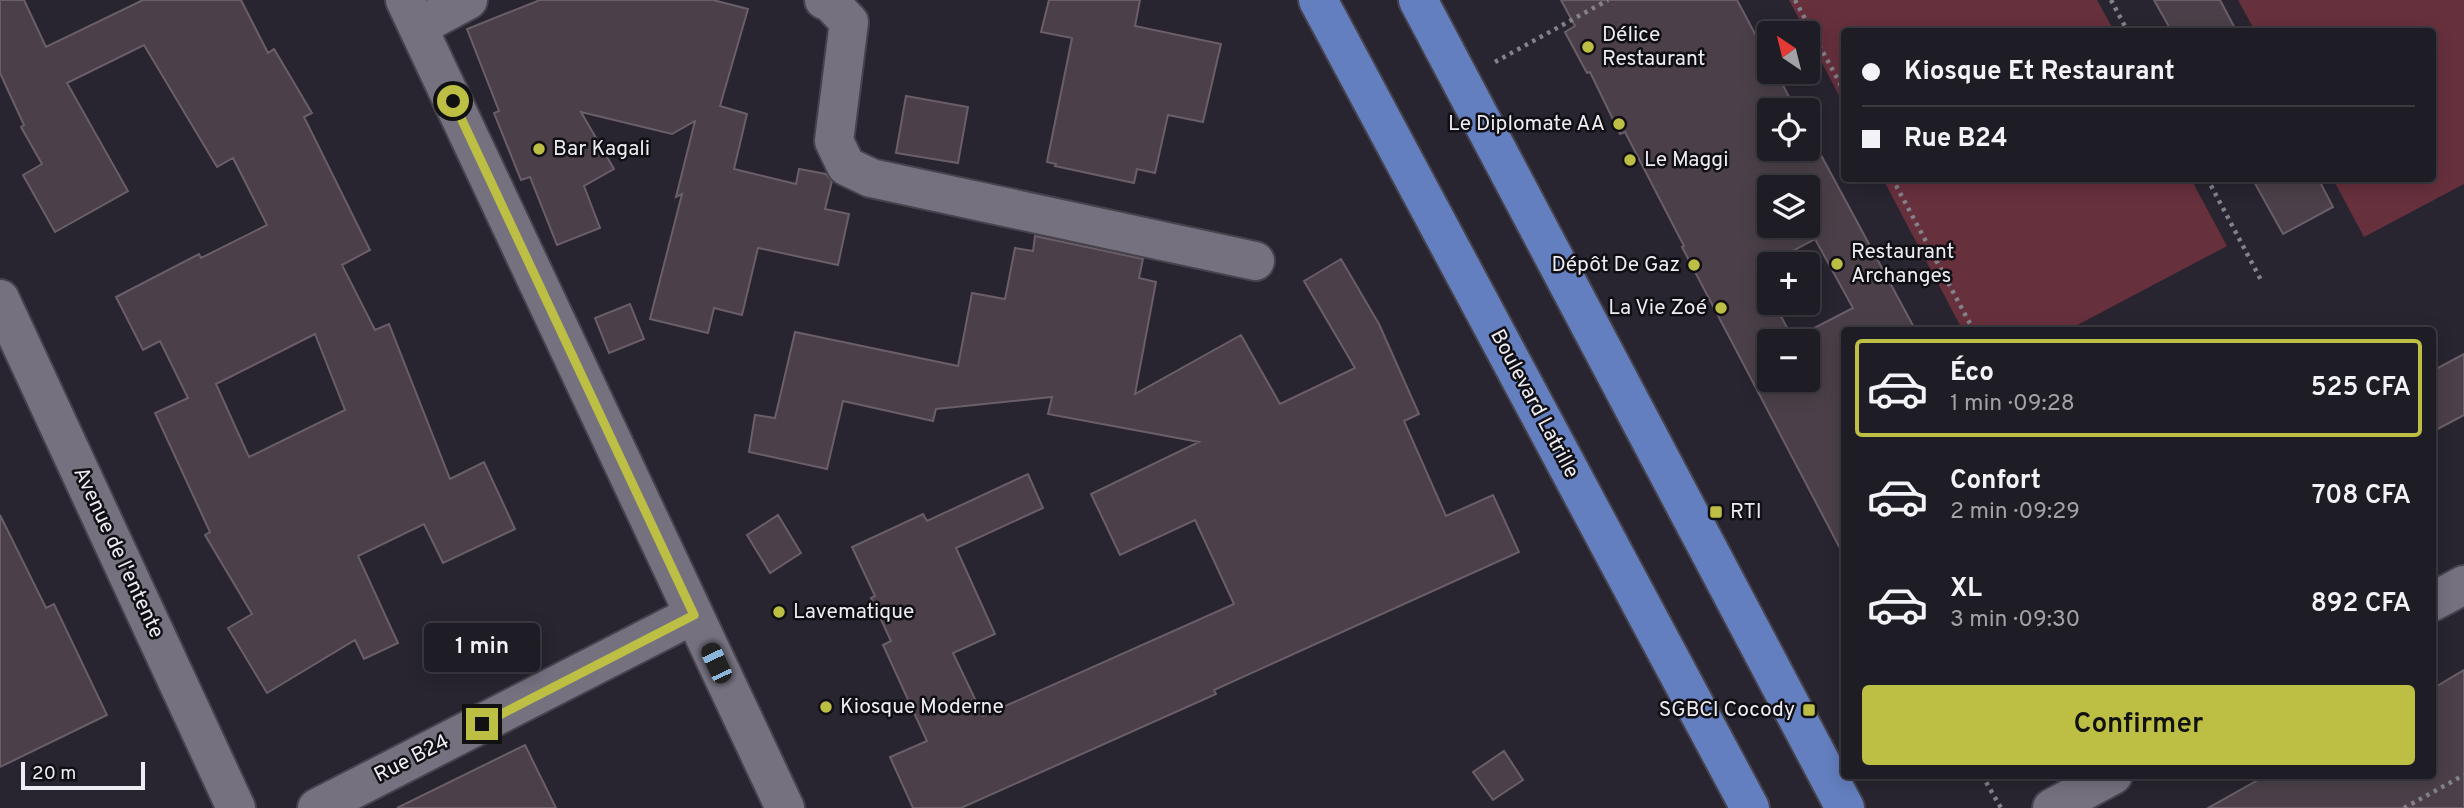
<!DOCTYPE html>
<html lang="fr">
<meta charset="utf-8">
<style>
:root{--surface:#1e1c24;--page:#2b2931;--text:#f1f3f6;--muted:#a1a1a6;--line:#3c3a41;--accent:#bcbf44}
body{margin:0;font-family:Overpass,sans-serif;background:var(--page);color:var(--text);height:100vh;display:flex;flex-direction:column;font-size:26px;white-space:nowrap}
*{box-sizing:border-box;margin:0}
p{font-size:23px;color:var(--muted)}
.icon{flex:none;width:38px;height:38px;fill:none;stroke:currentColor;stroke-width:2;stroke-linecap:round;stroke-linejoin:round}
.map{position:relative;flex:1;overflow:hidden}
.side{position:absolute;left:1841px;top:327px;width:595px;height:452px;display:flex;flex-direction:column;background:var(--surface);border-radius:7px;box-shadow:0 4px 18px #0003,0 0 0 2px var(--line)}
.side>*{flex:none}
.guide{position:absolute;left:1841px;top:28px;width:595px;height:154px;border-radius:7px;box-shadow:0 4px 18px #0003,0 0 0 2px var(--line);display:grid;align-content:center;height:154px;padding:0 21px;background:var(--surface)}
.needle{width:46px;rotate:325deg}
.tools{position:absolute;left:1757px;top:21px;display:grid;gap:14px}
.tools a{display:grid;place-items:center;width:63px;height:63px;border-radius:7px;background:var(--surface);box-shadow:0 4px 18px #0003,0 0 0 2px var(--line);font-size:35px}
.scale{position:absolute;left:21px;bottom:18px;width:124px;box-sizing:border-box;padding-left:7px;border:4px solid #edecf3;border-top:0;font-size:19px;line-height:24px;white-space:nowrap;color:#edecf3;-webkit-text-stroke:5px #100f14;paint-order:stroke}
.end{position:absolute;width:32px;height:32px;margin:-16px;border:9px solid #bcbf44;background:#111;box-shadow:0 0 0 4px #111}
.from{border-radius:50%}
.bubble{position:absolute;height:49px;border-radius:7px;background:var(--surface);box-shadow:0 4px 18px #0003,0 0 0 2px var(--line);font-size:23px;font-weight:600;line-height:49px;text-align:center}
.car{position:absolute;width:21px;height:42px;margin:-21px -10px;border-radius:9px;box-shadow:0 0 5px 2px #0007;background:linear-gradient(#222 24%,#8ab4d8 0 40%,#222 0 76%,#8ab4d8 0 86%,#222 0)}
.guide b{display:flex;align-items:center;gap:24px;height:66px;font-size:26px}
.guide b+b{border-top:2px solid var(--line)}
.guide i{width:18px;height:18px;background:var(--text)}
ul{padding:12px 0 0;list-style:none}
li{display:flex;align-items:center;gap:21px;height:98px;margin:0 14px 10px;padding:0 7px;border:4px solid transparent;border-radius:7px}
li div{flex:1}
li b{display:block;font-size:26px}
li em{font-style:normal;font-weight:600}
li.on{border-color:var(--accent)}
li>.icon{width:63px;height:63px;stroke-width:1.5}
.cta{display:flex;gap:14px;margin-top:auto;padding:14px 21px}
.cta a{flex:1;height:80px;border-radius:7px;background:var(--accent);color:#111;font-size:28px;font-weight:600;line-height:80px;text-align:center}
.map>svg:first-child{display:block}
.green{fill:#67303d}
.building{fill:#4b4049;stroke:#6a5e68;stroke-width:2;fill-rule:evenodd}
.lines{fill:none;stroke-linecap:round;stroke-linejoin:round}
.minor-casing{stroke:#46434d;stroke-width:42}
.major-casing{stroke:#46434d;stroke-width:42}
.path{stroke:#83818a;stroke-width:4.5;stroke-dasharray:3.5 5;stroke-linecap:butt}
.minor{stroke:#75717f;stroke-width:38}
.major{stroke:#647fbf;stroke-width:38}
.route{stroke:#bcbf44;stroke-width:9}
.poi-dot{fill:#bcbf44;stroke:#100f14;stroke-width:2.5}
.labels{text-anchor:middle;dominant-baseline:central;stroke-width:5;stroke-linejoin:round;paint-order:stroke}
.poi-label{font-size:21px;fill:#edecf3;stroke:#100f14;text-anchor:start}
.street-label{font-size:21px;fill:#edecf3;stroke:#100f14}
</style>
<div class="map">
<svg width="2464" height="808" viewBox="0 0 2464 808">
<rect width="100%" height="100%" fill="#282530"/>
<!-- green -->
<path class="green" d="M1789 0H2097L2114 31 1844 32V105Z
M2238 0H2464V184L2364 237 2333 179 2432 178V32L2255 31Z
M1883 179H2191L2227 246 2066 331H1963Z"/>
<!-- building -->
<path class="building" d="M0 0H24L46 47 143 0H241L268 53 274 49 312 113 304 117 370 250 342 265 375 330 389 324 450 479 484 462 515 529 443 563 424 524 358 556 398 643 364 659 355 640 267 693 228 628 252 614 205 535 210 532 155 413 188 398 160 341 143 350 116 297 199 254 201 258 267 225 233 158 217 167 144 45 67 83 128 191 55 232 23 175 42 164 21 127 24 125 0 73ZM315 334 345 410 249 457 216 384Z
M540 0H713L748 9 720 106 747 114 734 169 796 184 799 169 826 174 832 181 825 209 849 214 838 265 758 248 742 315 714 308 708 333 650 319 682 194 676 197 695 121 672 134 581 112 614 169 584 186 600 228 557 245 530 177 521 180 494 113 499 111 467 29Z
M1049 0H1140L1135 26 1221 44 1203 122 1168 115 1155 173 1137 169 1134 183 1055 166 1056 164 1047 162 1072 38 1041 32Z
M1561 0H1737L1769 60V72H1776L1796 110H1769V149H1808V131L1916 331H1844V556L1682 247 1684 246 1625 132 1620 134 1590 72 1587 73 1565 32 1575 26ZM1769 187H1808V226H1769ZM1815 239 1853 308 1793 339 1774 303H1769V293L1757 270ZM1769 341H1808V380H1769Z
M2154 0H2220L2237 32H2172Z
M906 96 968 107 958 163 896 153Z
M2252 178H2318L2333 207 2283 234Z
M1035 236 1143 259 1139 278 1156 282 1135 394 1241 335 1280 404 1355 368 1304 281 1341 259 1379 324 1419 414 1404 421 1446 516 1493 495 1519 552 1214 690 1216 694 961 808H913L890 757 927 741 883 645 891 641 871 598 875 596 852 547 923 514 927 521 1028 474 1043 508 956 548 995 634 953 653 983 716 1234 604 1195 520 1120 555 1091 494 1199 442 1048 414 1052 397 936 409 933 421 843 401 827 469 749 452 755 415 775 418 795 332 958 366 972 293 1005 299 1015 248 1033 251Z
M630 304 644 339 609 353 595 318Z
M2464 354V415L2432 432V371Z
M0 515 46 608 54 604 107 715 0 767Z
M778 515 801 553 770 573 747 535Z
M2464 670V808H2208L2267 775H2432V689Z
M525 745 556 808H397Z
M1504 751 1523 780 1493 800 1473 772Z"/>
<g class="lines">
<!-- minor casing -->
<g class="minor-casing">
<path id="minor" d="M405 0 785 808
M824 0 830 2 849 22 834 141 846 166 871 178 1255 261
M418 27 468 0
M0 299 236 808
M2432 602 2464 585
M317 808 693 615
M2052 808 2113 775"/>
</g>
<!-- major casing -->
<g class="major-casing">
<path id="major" d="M1318 0 1750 808
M1418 0 1845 808"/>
</g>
<!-- path -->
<path class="path" d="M1795 0 1844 91
M2111 0 2128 32
M1495 62 1608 0
M1892 178 1974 331
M2207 178 2262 282
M1982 775 2001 808
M2404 808 2464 775"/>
<!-- minor -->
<use href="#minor" class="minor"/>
<!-- major -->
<use href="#major" class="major"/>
</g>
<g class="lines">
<!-- route -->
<path class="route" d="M453 101 694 615 482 724"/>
</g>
<!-- markers -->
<g class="poi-dot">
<circle cx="1588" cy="47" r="7"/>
<circle cx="1619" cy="124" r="7"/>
<circle cx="539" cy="149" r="7"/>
<circle cx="1630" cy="160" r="7"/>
<circle cx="1837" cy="264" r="7"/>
<circle cx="1694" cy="265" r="7"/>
<circle cx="1721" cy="308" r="7"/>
<rect x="1709" y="505" width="14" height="14" rx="3.5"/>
<circle cx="779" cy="612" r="7"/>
<circle cx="826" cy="707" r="7"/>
<rect x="1802" y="703" width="14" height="14" rx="3.5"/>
</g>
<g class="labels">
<!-- poi labels -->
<g class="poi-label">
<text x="1602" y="35">Délice<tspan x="1602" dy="24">Restaurant</tspan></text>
<text x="1605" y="124" text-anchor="end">Le Diplomate AA</text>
<text x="553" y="149">Bar Kagali</text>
<text x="1644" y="160">Le Maggi</text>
<text x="1851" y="252">Restaurant<tspan x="1851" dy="24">Archanges</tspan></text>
<text x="1680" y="265" text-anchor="end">Dépôt De Gaz</text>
<text x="1707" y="308" text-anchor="end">La Vie Zoé</text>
<text x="1730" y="512">RTI</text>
<text x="793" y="612">Lavematique</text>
<text x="840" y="707">Kiosque Moderne</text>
<text x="1795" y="710" text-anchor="end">SGBCI Cocody</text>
</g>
<!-- street labels -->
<g class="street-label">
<text transform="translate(1534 404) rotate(62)">Boulevard Latrille</text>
<text transform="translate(118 553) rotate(65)">Avenue de l'entente</text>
<text transform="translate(412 759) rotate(-27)">Rue B24</text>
</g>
</g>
</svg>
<div class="tools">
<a><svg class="needle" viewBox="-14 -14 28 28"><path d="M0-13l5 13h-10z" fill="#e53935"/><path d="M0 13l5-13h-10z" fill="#a1a1a6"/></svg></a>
<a><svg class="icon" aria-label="locate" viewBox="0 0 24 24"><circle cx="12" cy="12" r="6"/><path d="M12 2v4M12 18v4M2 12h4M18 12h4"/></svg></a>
<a><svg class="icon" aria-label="layers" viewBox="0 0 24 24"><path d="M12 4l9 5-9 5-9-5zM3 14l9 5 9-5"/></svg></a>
<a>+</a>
<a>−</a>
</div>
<div class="scale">20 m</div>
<i class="end from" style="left:453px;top:101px"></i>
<i class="end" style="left:482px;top:724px"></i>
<div class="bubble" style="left:424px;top:623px;width:116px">1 min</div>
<i class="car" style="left:716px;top:663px;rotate:335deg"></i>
<div class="guide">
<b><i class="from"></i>Kiosque Et Restaurant</b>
<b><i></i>Rue B24</b>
</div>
<section class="side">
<ul>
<li class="on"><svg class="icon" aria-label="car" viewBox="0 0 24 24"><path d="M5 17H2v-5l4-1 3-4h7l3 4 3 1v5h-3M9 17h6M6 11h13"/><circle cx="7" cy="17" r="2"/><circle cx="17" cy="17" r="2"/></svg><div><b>Éco</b><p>1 min · 09:28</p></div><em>525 CFA</em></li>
<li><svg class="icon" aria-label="car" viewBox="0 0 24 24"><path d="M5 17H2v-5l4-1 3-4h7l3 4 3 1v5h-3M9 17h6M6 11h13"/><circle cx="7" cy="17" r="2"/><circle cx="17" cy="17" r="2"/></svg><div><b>Confort</b><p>2 min · 09:29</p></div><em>708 CFA</em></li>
<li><svg class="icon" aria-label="car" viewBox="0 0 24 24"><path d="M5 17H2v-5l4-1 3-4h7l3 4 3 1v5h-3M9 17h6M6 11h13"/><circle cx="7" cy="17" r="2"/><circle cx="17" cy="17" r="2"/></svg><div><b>XL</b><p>3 min · 09:30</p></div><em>892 CFA</em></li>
</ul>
<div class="cta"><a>Confirmer</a></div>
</section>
</div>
